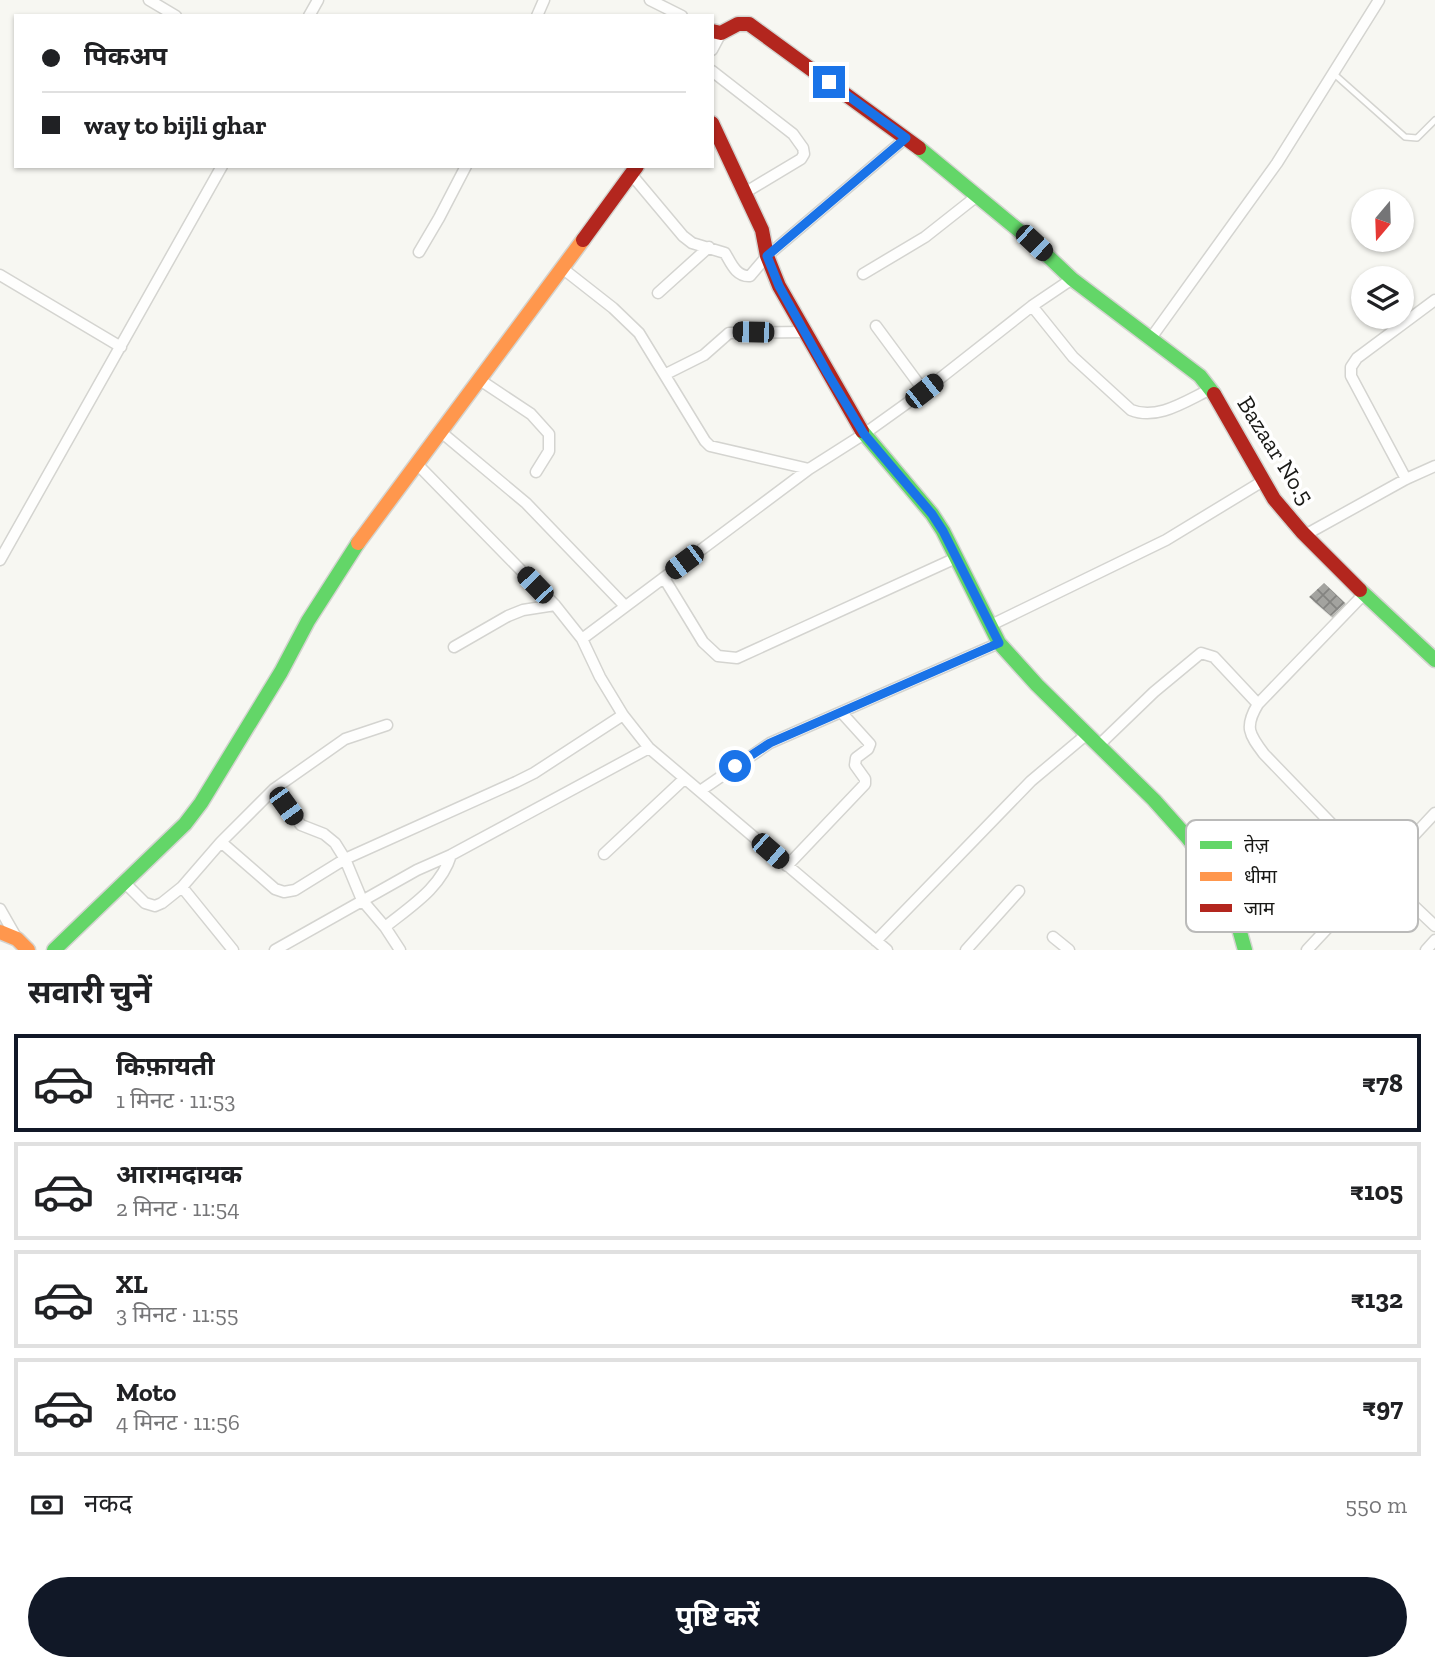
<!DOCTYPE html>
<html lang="hi">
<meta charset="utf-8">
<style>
:root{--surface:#fff;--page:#f2f2f2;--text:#202124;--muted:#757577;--line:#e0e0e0;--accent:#111827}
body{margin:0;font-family:"Zilla Slab","Noto Sans Devanagari",serif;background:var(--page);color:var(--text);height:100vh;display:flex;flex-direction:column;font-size:26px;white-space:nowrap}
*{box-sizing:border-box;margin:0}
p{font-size:23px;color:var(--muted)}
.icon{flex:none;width:38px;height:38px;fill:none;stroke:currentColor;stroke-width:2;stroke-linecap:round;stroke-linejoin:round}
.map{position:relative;height:950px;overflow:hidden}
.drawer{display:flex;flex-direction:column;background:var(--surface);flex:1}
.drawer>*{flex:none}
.banner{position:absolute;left:14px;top:14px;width:700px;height:154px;border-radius:0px;box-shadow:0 2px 5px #0004;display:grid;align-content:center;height:154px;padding:0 28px;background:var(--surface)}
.needle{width:46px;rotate:199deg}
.buttons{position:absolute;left:1351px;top:189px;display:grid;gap:14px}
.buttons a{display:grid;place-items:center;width:63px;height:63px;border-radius:50%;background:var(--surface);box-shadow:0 2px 5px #0004;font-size:35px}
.end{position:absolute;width:32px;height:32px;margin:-16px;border:9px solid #1a73e8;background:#fff;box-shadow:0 0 0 4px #fff}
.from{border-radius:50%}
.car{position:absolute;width:21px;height:42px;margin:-21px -10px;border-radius:9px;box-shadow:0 0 5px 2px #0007;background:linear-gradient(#222 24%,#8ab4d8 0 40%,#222 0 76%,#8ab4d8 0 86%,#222 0)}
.banner b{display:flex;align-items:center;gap:24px;height:66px;font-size:26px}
.banner b+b{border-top:2px solid var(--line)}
.banner i{width:18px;height:18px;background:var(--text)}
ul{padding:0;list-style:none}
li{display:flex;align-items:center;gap:21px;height:98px;margin:0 14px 10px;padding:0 14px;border:4px solid var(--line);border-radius:0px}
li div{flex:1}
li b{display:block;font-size:26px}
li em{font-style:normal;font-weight:700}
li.selected{border-color:var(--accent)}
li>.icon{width:63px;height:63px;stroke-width:1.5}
h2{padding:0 28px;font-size:32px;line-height:84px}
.pay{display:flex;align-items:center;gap:18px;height:77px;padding:0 28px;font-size:26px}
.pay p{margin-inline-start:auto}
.button{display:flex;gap:14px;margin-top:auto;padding:14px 28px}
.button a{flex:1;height:80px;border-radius:42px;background:var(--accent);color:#fff;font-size:28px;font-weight:700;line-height:80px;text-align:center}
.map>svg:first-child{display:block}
.building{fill:url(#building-cross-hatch);filter:url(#shadow)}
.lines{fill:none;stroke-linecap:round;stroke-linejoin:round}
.lane-casing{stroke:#d4d4d0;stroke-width:8}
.street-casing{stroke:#d4d4d0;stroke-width:13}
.fast-casing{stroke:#d4d4d0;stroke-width:17}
.slow-casing{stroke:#d4d4d0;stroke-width:17}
.jam-casing{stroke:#d4d4d0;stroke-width:17}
.lane{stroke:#fefefd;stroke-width:5}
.street{stroke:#fefefd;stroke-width:10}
.fast{stroke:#63d668;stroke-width:14}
.slow{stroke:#ff974d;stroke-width:14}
.jam{stroke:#b3261e;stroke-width:14}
.route{stroke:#1a73e8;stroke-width:9}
.labels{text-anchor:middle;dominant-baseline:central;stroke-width:7;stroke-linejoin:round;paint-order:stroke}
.street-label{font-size:24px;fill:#191916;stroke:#fff}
.key{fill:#fff;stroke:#babab9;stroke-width:2}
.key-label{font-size:19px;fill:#191916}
</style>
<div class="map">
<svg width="1435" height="950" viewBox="0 0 1435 950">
<defs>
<pattern id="building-cross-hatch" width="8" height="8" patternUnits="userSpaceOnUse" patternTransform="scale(1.75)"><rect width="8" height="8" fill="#a3a39f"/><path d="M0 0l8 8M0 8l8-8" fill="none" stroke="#848481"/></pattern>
<filter id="shadow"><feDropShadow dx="3.5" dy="3.5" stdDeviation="0" flood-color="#0004"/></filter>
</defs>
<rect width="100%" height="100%" fill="#f7f7f2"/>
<!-- building -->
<path class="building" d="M1324 583 1345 603 1331 616 1309 597Z"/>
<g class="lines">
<!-- lane casing -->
<g class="lane-casing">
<path id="lane" d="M1333 73 1405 137 1417 138 1435 120"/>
</g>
<!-- street casing -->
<g class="street-casing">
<path id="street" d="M149 0 176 16
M650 0 682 16
M309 16 318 0
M537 16 544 0
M712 50 721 33
M712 71 793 134 803 148 804 154 801 159 746 192
M631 174 683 236 692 243 725 253C731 263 736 277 750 276L767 256 906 138
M419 252 439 218 466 166
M562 268 613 308 639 333 705 441 710 446 809 469
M863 274 925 237 977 196
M0 275 121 347
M658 293 709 247
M1032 306 1073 357 1131 410C1158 421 1187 400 1211 389
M876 326 924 391
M1151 338 1277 163 1379 0
M666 374 704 355 729 333 805 332
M480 380 531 414 549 434V451L536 472
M441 432 526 503 625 606
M418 465 555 605 582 639 600 677 623 715 649 748 887 950
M1406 479 1351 376V367L1357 358 1435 300
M1305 535 1406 479 1435 466
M0 560 222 166
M664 578 703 642 718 656 737 658 956 558
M1365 593 1258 704C1244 727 1249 734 1264 754L1379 873 1435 926
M989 626 1166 540 1263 481
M582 639 809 469 864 434 924 391 1032 306 1072 279
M454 647 508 616 523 610 555 605
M1099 745 1154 692 1201 653 1214 657 1258 704
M274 789 301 825 324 834 335 843 345 859 362 900 385 927 400 950
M700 791 770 743 999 643
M221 842 275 889 284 892 295 890 345 859 516 782 534 773 623 715
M604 854 684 779
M787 866 865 784V779L855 765 856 758 868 749 870 744 841 712
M125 883 145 903 155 906 162 903 182 887 221 842 274 789 345 739 387 725
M182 887 233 950
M0 909 16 937
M385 927C411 906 441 888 451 855
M1053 937 1069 950
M876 941 1031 781 1087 734
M275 950 417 870 451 855 649 748
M966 950 1019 891
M1307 950 1435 813
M1426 950 1435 940"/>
</g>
<!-- fast casing -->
<g class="fast-casing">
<path id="fast" d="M919 148 1034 243 1072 279 1200 376 1214 394
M862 431 932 514 943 531 999 643 1037 685 1154 800 1187 837 1223 884 1231 900 1245 950
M1360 590 1435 660
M54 950 185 824 201 803 281 672 308 621 358 543"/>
</g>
<!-- slow casing -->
<g class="slow-casing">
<path id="slow" d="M358 543 583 240
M0 932 17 939 28 950"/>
</g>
<!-- jam casing -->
<g class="jam-casing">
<path id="jam" d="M712 31 721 33 738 24H749L919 148
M712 123 762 230 767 256 779 286 862 431
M583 240 637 166
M1214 394 1274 499 1302 532 1360 590"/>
</g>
<!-- lane -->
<use href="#lane" class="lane"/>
<!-- street -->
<use href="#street" class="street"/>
<!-- fast -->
<use href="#fast" class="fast"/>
<!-- slow -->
<use href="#slow" class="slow"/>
<!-- jam -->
<use href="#jam" class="jam"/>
</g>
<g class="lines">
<!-- route -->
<path class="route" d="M735 766 770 743 999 643 943 531 932 514 864 434 828 374 779 286 767 256 906 138 829 82"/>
</g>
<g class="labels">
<!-- street labels -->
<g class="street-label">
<text transform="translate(1276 450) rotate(58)">Bazaar No.5</text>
</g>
</g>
<!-- legend -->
<rect x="1186" y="820" width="232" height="112" rx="10" class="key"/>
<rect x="1200" y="841" width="32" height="8" fill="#63d668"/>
<rect x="1200" y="872" width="32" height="9" fill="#ff974d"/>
<rect x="1200" y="904" width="32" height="8" fill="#b3261e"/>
<g class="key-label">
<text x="1244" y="852">तेज़</text>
<text x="1244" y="883">धीमा</text>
<text x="1244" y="915">जाम</text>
</g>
</svg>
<div class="buttons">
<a><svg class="needle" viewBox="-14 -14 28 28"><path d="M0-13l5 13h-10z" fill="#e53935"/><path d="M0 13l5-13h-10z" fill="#757577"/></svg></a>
<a><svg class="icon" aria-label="layers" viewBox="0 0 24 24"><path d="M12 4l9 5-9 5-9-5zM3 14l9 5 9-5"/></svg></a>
</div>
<i class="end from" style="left:735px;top:766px"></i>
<i class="end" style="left:829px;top:82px"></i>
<i class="car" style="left:1034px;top:243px;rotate:133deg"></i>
<i class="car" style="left:753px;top:332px;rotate:271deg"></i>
<i class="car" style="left:924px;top:391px;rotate:52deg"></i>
<i class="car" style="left:684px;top:562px;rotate:233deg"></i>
<i class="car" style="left:535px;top:585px;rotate:316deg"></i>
<i class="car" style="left:286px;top:806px;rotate:144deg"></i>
<i class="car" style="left:770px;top:851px;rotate:131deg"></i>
<div class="banner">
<b><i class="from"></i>पिकअप</b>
<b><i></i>way to bijli ghar</b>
</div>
</div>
<section class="drawer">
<h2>सवारी चुनें</h2>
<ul>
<li class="selected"><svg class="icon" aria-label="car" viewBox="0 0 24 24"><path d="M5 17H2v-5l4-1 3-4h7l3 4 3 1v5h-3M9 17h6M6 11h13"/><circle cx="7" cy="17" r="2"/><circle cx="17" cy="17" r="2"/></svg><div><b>किफ़ायती</b><p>1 मिनट · 11:53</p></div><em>₹78</em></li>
<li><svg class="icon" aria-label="car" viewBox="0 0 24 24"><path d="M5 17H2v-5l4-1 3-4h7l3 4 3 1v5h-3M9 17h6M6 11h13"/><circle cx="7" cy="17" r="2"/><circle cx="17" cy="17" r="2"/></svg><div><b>आरामदायक</b><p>2 मिनट · 11:54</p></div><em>₹105</em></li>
<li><svg class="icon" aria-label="car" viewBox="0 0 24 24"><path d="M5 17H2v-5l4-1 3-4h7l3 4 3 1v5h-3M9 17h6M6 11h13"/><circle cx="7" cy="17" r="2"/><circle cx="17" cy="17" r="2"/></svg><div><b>XL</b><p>3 मिनट · 11:55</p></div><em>₹132</em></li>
<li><svg class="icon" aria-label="car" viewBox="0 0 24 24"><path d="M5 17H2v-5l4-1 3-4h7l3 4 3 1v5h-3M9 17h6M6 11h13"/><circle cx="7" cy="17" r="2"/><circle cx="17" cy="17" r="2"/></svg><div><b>Moto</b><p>4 मिनट · 11:56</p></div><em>₹97</em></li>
</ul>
<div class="pay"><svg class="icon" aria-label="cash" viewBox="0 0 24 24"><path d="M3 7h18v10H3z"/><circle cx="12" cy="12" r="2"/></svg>नकद<p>550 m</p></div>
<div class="button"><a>पुष्टि करें</a></div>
</section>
